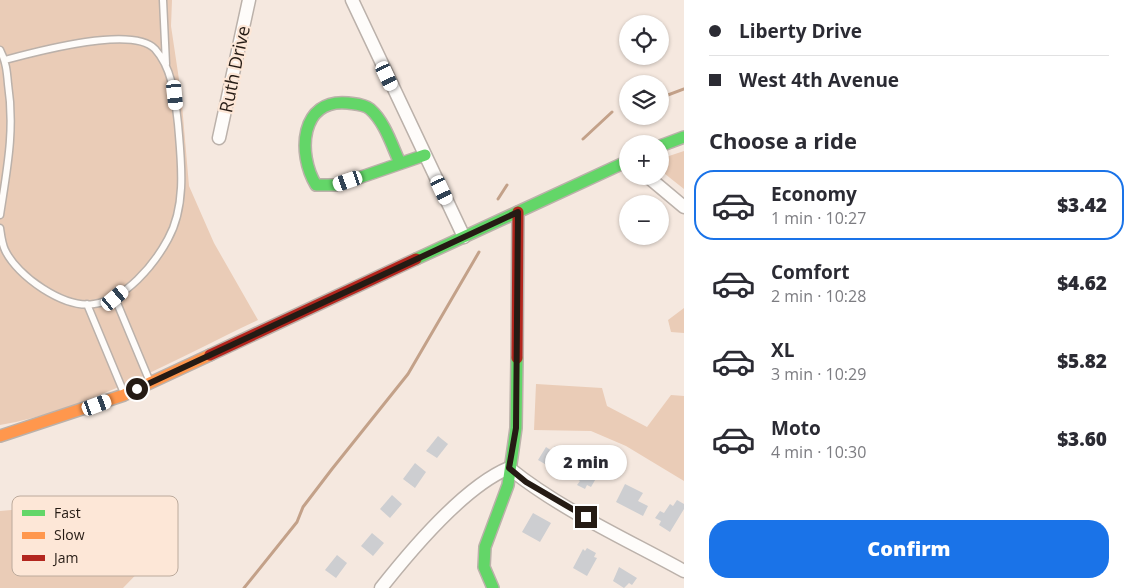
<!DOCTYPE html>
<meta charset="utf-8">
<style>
:root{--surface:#fff;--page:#f7f7f7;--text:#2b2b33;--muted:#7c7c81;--line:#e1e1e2;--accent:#1a73e8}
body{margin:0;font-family:"Open Sans",sans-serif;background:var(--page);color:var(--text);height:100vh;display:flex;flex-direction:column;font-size:19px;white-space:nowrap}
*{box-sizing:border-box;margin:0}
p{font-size:16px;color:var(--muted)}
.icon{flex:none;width:28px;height:28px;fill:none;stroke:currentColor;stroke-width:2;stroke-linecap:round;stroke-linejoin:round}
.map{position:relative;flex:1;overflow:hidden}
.drawer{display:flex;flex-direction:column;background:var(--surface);width:450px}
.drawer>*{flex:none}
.guide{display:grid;align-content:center;height:110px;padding:0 25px;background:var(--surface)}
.tools{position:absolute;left:619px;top:15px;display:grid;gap:10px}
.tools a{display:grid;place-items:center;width:50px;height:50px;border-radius:50%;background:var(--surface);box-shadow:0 1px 4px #0004;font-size:25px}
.end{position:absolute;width:22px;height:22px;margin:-11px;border:6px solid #251b14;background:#fff;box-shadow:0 0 0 2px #fff}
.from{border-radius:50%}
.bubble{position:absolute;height:35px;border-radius:18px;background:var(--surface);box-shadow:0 1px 4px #0004;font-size:16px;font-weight:800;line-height:35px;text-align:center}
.car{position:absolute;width:15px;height:30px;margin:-15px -8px;border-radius:6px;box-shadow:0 0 4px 1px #0007;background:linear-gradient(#fff 24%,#345 0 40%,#fff 0 76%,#345 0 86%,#fff 0)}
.guide b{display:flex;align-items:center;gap:18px;height:48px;font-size:19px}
.guide b+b{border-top:1px solid var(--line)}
.guide i{width:12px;height:12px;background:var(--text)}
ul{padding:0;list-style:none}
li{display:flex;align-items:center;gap:15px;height:70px;margin:0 10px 8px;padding:0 15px;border:2px solid transparent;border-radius:20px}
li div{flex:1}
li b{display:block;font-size:19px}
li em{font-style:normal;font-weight:800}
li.current{border-color:var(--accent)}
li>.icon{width:45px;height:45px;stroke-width:1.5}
h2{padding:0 25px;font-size:22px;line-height:60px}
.button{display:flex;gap:10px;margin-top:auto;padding:10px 25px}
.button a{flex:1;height:58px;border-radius:20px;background:var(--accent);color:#fff;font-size:20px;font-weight:800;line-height:58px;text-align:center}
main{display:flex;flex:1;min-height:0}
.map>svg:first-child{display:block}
.green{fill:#eaccb7}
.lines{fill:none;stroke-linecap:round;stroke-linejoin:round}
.stream{stroke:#c3a189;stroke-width:3}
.building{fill:#cdced1}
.lane-casing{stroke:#bbb1aa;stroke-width:9}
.street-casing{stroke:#bbb1aa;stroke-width:15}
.fast-casing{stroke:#bbb1aa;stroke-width:14}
.slow-casing{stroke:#bbb1aa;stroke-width:14}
.jam-casing{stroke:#bbb1aa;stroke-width:14}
.lane{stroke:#fefcfa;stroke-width:6}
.street{stroke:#fefcfa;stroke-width:12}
.fast{stroke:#63d668;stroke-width:11}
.slow{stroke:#ff974d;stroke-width:11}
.jam{stroke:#b3261e;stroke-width:11}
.route{stroke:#251b14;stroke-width:6}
.labels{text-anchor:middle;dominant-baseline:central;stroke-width:4.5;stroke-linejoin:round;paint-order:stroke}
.street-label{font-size:18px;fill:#251b14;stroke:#fde7d7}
.key{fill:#fde7d7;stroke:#bcaa9c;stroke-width:1}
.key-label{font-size:14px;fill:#251b14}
</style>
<main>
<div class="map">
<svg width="684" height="588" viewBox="0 0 684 588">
<rect width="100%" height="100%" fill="#f5e8df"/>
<!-- green -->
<path class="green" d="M0 0H172L171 26 181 93 189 186 214 243 258 320C179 357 86 411 0 425Z
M684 151V189L660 170V159Z
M684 308V333L671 332 668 320Z
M536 384 602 388 607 406 647 427 671 395 684 396V481L626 446 591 431 534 430Z
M68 505 111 523 156 554 123 588H0V511Z"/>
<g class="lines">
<!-- stream -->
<path class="stream" d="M660 98 684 89
M626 107 628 106
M583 139 612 112
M498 199 507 185
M244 588 297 522 303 507 332 469 408 374 479 252"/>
</g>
<!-- building -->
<path class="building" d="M438 436 448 444 437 458 426 451Z
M555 446 565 452 555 470 538 460 546 447 552 451Z
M591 450 610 461 604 471 601 470 591 487 587 485 585 489 577 485 580 481 577 479Z
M415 463 426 472 415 488 403 479Z
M625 484 643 493 638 501 648 506 643 516 616 502Z
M392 495 402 504 390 518 380 509Z
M677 500 684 504V509L670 532 659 525 661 521 655 518 660 511 664 513 670 504 673 506Z
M533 513 551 523 540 542 522 532Z
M372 533 384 543 373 556 361 546Z
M587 548 596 553 594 557 597 558 587 576 573 568 583 549 585 551Z
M337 555 347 563 336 578 325 570Z
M619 567 637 578 632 585 629 583 624 588 613 581Z"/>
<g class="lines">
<!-- lane casing -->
<g class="lane-casing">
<path id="lane" d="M163 0 166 64
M0 50C6 61 7 72 8 84 15 130 7 169 0 215
M0 228C1 235 2 244 5 250 17 276 64 309 94 304 125 300 154 265 168 239 187 205 181 160 178 124 175 99 173 69 155 49 132 25 35 52 5 60
M115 298 150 382
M87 304 124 393"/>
</g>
<!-- street casing -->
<g class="street-casing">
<path id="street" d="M352 0 464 237
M219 138 249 0
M647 176 684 207
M381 588C411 550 465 486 509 468 561 510 626 539 684 571"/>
</g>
<!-- fast casing -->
<g class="fast-casing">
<path id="fast" d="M660 146 684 137
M400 163C392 146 385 122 370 109 364 104 355 104 348 103 300 98 297 154 316 185H338L425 155
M416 259 628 161
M493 588 484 567 485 547 508 485 516 428 517 358"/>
</g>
<!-- slow casing -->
<g class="slow-casing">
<path id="slow" d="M0 436 124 395 210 355"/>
</g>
<!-- jam casing -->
<g class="jam-casing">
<path id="jam" d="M210 355 416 259
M517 358 518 212"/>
</g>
<!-- lane -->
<use href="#lane" class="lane"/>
<!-- street -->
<use href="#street" class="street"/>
<!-- fast -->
<use href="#fast" class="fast"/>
<!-- slow -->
<use href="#slow" class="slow"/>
<!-- jam -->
<use href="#jam" class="jam"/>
</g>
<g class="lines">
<!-- route -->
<path class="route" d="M137 389 518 212 516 428 509 468 526 482 586 517"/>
</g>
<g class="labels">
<!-- street labels -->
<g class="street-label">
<text transform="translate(234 69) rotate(-78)">Ruth Drive</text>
</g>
</g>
<!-- legend -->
<rect x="12" y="496" width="166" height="80" rx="8" class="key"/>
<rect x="22" y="510" width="23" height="6" fill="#63d668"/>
<rect x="22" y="532" width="23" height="7" fill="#ff974d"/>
<rect x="22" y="555" width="23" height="6" fill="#b3261e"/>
<g class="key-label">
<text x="54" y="518">Fast</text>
<text x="54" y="540">Slow</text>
<text x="54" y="563">Jam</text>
</g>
</svg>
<div class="tools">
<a><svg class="icon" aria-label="locate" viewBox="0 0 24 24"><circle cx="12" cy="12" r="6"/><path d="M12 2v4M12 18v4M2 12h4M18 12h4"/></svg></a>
<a><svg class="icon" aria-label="layers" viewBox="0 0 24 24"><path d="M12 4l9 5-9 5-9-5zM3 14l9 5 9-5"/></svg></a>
<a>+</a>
<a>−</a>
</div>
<i class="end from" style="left:137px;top:389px"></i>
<i class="end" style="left:586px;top:517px"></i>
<div class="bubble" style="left:545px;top:445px;width:82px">2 min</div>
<i class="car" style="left:387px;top:76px;rotate:155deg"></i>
<i class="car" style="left:175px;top:95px;rotate:174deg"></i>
<i class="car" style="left:348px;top:181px;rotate:251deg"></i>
<i class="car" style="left:442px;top:190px;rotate:155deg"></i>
<i class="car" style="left:115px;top:298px;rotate:50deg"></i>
<i class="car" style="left:97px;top:405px;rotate:70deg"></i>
</div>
<section class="drawer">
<div class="guide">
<b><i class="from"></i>Liberty Drive</b>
<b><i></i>West 4th Avenue</b>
</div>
<h2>Choose a ride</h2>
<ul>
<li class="current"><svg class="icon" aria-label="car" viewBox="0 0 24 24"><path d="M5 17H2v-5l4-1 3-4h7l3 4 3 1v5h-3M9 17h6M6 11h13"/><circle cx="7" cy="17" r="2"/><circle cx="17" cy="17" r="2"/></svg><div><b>Economy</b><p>1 min · 10:27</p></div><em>$3.42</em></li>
<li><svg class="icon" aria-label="car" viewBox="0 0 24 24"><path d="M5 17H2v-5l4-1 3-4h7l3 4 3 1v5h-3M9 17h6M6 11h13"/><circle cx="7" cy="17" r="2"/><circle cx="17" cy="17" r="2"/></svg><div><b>Comfort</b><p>2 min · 10:28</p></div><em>$4.62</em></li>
<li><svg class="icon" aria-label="car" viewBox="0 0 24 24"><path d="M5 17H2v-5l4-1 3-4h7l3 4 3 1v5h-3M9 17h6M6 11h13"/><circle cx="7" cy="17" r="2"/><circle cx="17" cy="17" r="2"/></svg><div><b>XL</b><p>3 min · 10:29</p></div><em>$5.82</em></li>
<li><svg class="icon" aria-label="car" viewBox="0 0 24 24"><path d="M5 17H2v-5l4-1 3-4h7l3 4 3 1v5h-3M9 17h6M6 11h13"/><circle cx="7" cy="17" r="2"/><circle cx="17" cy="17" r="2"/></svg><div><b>Moto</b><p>4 min · 10:30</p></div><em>$3.60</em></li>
</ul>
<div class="button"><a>Confirm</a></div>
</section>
</main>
